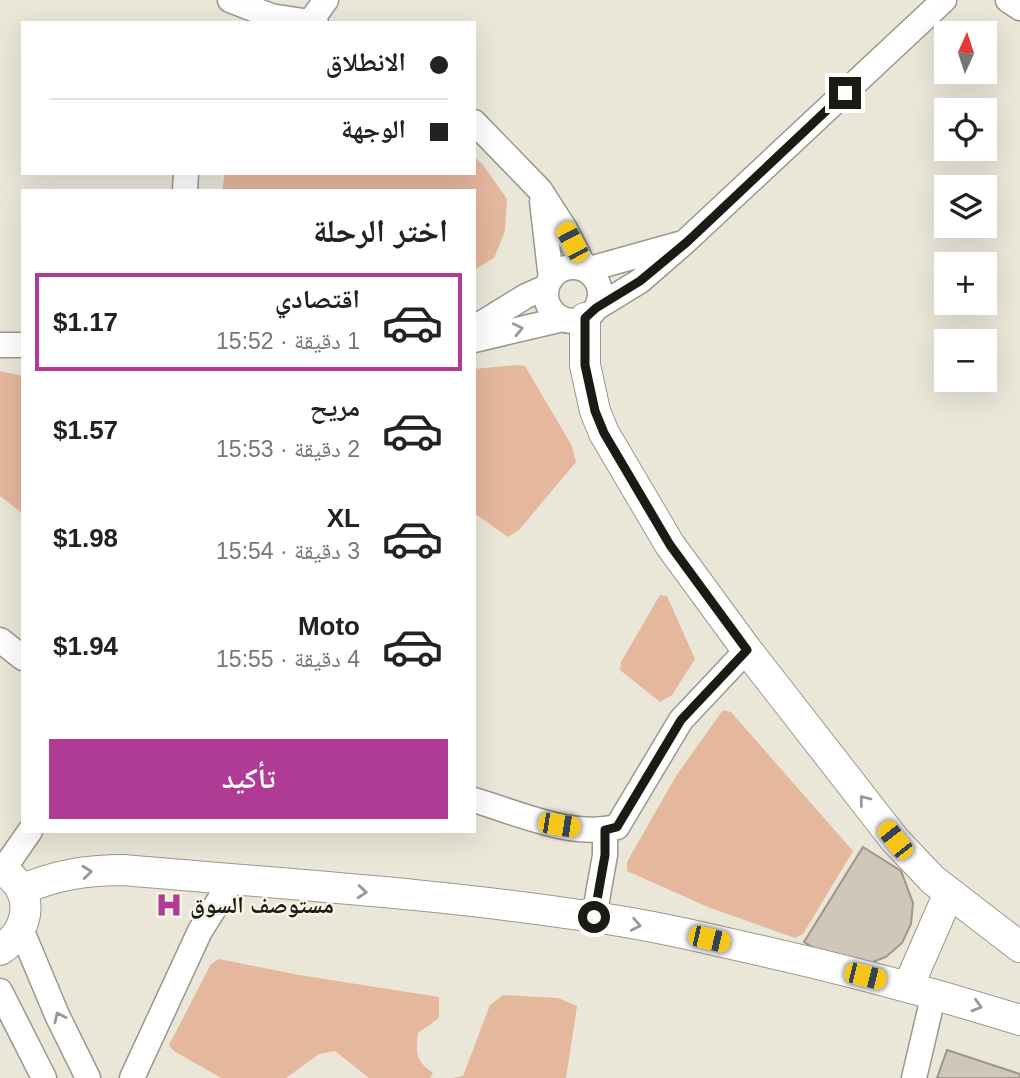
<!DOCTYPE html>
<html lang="ar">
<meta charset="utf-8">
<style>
:root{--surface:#fff;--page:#f6f6f6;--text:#222;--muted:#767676;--line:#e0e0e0;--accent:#af3b94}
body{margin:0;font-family:Helvetica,"Noto Naskh Arabic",sans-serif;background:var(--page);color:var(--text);direction:rtl;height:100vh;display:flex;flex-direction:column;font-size:26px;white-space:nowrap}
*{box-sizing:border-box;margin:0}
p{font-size:23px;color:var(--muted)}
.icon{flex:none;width:38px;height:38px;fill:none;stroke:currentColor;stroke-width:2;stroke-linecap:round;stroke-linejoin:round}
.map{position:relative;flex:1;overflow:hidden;direction:ltr}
.drawer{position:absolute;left:21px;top:189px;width:455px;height:644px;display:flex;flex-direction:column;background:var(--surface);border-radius:0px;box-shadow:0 7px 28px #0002;direction:rtl}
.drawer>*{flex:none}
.guide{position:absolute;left:21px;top:21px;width:455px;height:154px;border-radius:0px;box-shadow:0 7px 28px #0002;direction:rtl;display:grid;align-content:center;height:154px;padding:0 28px;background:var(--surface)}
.needle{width:46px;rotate:3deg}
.buttons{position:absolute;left:934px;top:21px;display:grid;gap:14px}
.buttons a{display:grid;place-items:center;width:63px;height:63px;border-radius:0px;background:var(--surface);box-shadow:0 7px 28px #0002;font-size:35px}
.end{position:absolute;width:32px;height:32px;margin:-16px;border:9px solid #1b1a15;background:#fff;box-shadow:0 0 0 4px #fff}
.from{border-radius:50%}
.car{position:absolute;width:21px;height:42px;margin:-21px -10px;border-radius:9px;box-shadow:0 0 5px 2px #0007;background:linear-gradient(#f5c518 24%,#345 0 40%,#f5c518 0 76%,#345 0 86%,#f5c518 0)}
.guide b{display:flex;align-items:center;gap:24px;height:66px;font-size:26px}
.guide b+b{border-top:2px solid var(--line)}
.guide i{width:18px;height:18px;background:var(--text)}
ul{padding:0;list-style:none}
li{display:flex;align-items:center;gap:21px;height:98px;margin:0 14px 10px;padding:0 14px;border:4px solid transparent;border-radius:0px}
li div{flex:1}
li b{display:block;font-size:26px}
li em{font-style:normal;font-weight:700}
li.active{border-color:var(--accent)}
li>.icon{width:63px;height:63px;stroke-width:1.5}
h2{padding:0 28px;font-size:32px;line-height:84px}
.primary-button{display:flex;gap:14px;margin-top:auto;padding:14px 28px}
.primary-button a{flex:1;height:80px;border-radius:0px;background:var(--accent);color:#fff;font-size:28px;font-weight:700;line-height:80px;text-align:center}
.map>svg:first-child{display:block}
.green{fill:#e5b79d}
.building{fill:#d0c7bb;stroke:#9f968b;stroke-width:2}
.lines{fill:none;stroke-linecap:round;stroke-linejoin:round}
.minor-casing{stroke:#9a988b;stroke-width:27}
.major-casing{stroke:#9a988b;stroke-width:32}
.minor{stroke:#fff;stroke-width:24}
.major{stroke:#fff;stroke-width:30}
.oneway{stroke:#989896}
.route{stroke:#1b1a15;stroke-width:9}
.labels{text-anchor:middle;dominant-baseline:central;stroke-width:5;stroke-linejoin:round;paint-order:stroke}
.poi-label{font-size:23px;font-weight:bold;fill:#1b1a15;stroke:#f7f4e6;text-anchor:start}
</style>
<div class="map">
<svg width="1020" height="1078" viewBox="0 0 1020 1078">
<rect width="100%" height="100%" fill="#eae7d9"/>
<!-- green -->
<path class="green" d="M474 156 483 165 507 199 505 231 494 258 474 270V191H222L225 173H474Z
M516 365 525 366 572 446 576 462 519 530 508 537 474 513V369Z
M0 371 23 376V514L0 496Z
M660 595 667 596 695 659 672 695 660 702 620 670 621 662Z
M723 710 731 712 853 851 803 934 795 938 708 907 627 871V862L676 776Z
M219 959 299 975 439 997V1018L418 1033C416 1054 415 1060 433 1073L430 1078H369L335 1051 319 1054 286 1078H221L174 1051 169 1045 211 964Z
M503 995 558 998 577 1006 566 1078H451L463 1076 490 1005Z"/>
<!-- building -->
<path class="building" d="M863 847 901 871 913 903 911 924 902 943 886 957 865 965 834 960 804 942Z
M947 1050 1020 1074V1078H937Z"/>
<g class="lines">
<!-- minor casing -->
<g class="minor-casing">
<path id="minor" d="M230 0 271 16 316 23
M1008 0 1020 8
M310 22 326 0
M474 122 540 190 565 229 586 270 679 244
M185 191 186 173
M542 201 551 279
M546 294a27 27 0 1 1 54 0a27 27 0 1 1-54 0Z
M596 308 640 281 686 241 944 0
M474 328 526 296 547 287
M474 340 563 319
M0 345H23
M0 640 23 658
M474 800C518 813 571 838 617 827L681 720 747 650
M3 870 30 831
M594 917 605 855V830
M21 929 57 1015 88 1078
M0 991 44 1078
M132 1078 200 931 232 880
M914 1078 934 993"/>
</g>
<!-- major casing -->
<g class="major-casing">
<path id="major" d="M585 318V365L595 411 604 433 670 545 747 650 895 840 933 880 1020 947
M0 869C36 889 32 929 0 950
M21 890C55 875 87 870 124 870 280 884 438 893 593 917 645 924 697 936 749 948 840 968 930 992 1020 1020
M908 987 949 893"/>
</g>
<!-- minor -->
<use href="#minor" class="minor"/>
<!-- major -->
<use href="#major" class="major"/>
</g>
<!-- one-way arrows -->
<defs><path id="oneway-chevron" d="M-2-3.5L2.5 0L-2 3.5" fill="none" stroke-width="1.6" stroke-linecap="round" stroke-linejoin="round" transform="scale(1.75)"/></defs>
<g class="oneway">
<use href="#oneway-chevron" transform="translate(518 329) rotate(-13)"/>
<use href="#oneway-chevron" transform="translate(864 800) rotate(-128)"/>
<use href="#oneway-chevron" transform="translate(87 872) rotate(-6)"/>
<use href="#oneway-chevron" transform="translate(362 892) rotate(5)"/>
<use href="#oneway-chevron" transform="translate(636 925) rotate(11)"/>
<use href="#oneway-chevron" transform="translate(977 1006) rotate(17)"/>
<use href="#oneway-chevron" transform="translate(59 1017) rotate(-115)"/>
</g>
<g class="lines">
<!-- route -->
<path class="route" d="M594 917 605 855V830L617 827 681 720 747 650 670 545 604 433 595 411 585 365V318L596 308 640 281 687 242 845 93"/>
</g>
<!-- icons -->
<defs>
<g id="hospital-bare" transform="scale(2.1)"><path d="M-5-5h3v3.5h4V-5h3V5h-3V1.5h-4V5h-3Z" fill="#af3b94" stroke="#f7f4e6" stroke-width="2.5" paint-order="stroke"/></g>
</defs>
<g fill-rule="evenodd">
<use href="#hospital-bare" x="169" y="905"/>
</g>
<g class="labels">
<!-- poi labels -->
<g class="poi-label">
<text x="190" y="905">مستوصف السوق</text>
</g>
</g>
</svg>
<div class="buttons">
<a><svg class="needle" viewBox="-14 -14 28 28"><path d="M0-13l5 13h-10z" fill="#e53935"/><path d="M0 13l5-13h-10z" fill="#767676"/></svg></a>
<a><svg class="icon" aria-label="locate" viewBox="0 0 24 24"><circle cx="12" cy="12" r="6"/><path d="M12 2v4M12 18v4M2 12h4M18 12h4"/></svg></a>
<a><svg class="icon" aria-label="layers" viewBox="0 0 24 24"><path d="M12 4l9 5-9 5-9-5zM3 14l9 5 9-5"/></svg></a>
<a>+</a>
<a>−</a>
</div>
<i class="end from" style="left:594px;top:917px"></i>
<i class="end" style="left:845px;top:93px"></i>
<i class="car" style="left:572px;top:242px;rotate:332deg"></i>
<i class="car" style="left:559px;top:825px;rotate:99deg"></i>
<i class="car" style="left:895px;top:840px;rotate:322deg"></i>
<i class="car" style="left:709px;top:939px;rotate:103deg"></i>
<i class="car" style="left:865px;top:976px;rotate:104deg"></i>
<div class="guide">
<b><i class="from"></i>الانطلاق</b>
<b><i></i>الوجهة</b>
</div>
<section class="drawer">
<h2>اختر الرحلة</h2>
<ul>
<li class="active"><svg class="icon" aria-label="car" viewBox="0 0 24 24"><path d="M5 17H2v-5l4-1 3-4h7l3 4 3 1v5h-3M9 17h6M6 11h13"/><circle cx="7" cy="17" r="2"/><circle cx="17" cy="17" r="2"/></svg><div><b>اقتصادي</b><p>1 دقيقة · 15:52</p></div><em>$1.17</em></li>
<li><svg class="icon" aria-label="car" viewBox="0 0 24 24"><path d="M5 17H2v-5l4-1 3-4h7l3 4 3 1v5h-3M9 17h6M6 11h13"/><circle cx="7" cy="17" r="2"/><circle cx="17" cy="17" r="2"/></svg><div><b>مريح</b><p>2 دقيقة · 15:53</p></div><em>$1.57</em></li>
<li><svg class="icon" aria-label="car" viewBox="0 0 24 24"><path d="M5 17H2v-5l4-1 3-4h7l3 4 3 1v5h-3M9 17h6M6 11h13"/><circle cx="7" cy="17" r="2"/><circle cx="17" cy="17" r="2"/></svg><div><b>XL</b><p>3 دقيقة · 15:54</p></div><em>$1.98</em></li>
<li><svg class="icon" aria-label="car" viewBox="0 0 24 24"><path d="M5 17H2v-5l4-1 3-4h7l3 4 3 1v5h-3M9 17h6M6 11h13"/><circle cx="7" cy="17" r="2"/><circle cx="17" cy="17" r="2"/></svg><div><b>Moto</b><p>4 دقيقة · 15:55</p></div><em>$1.94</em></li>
</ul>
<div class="primary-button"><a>تأكيد</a></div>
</section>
</div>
